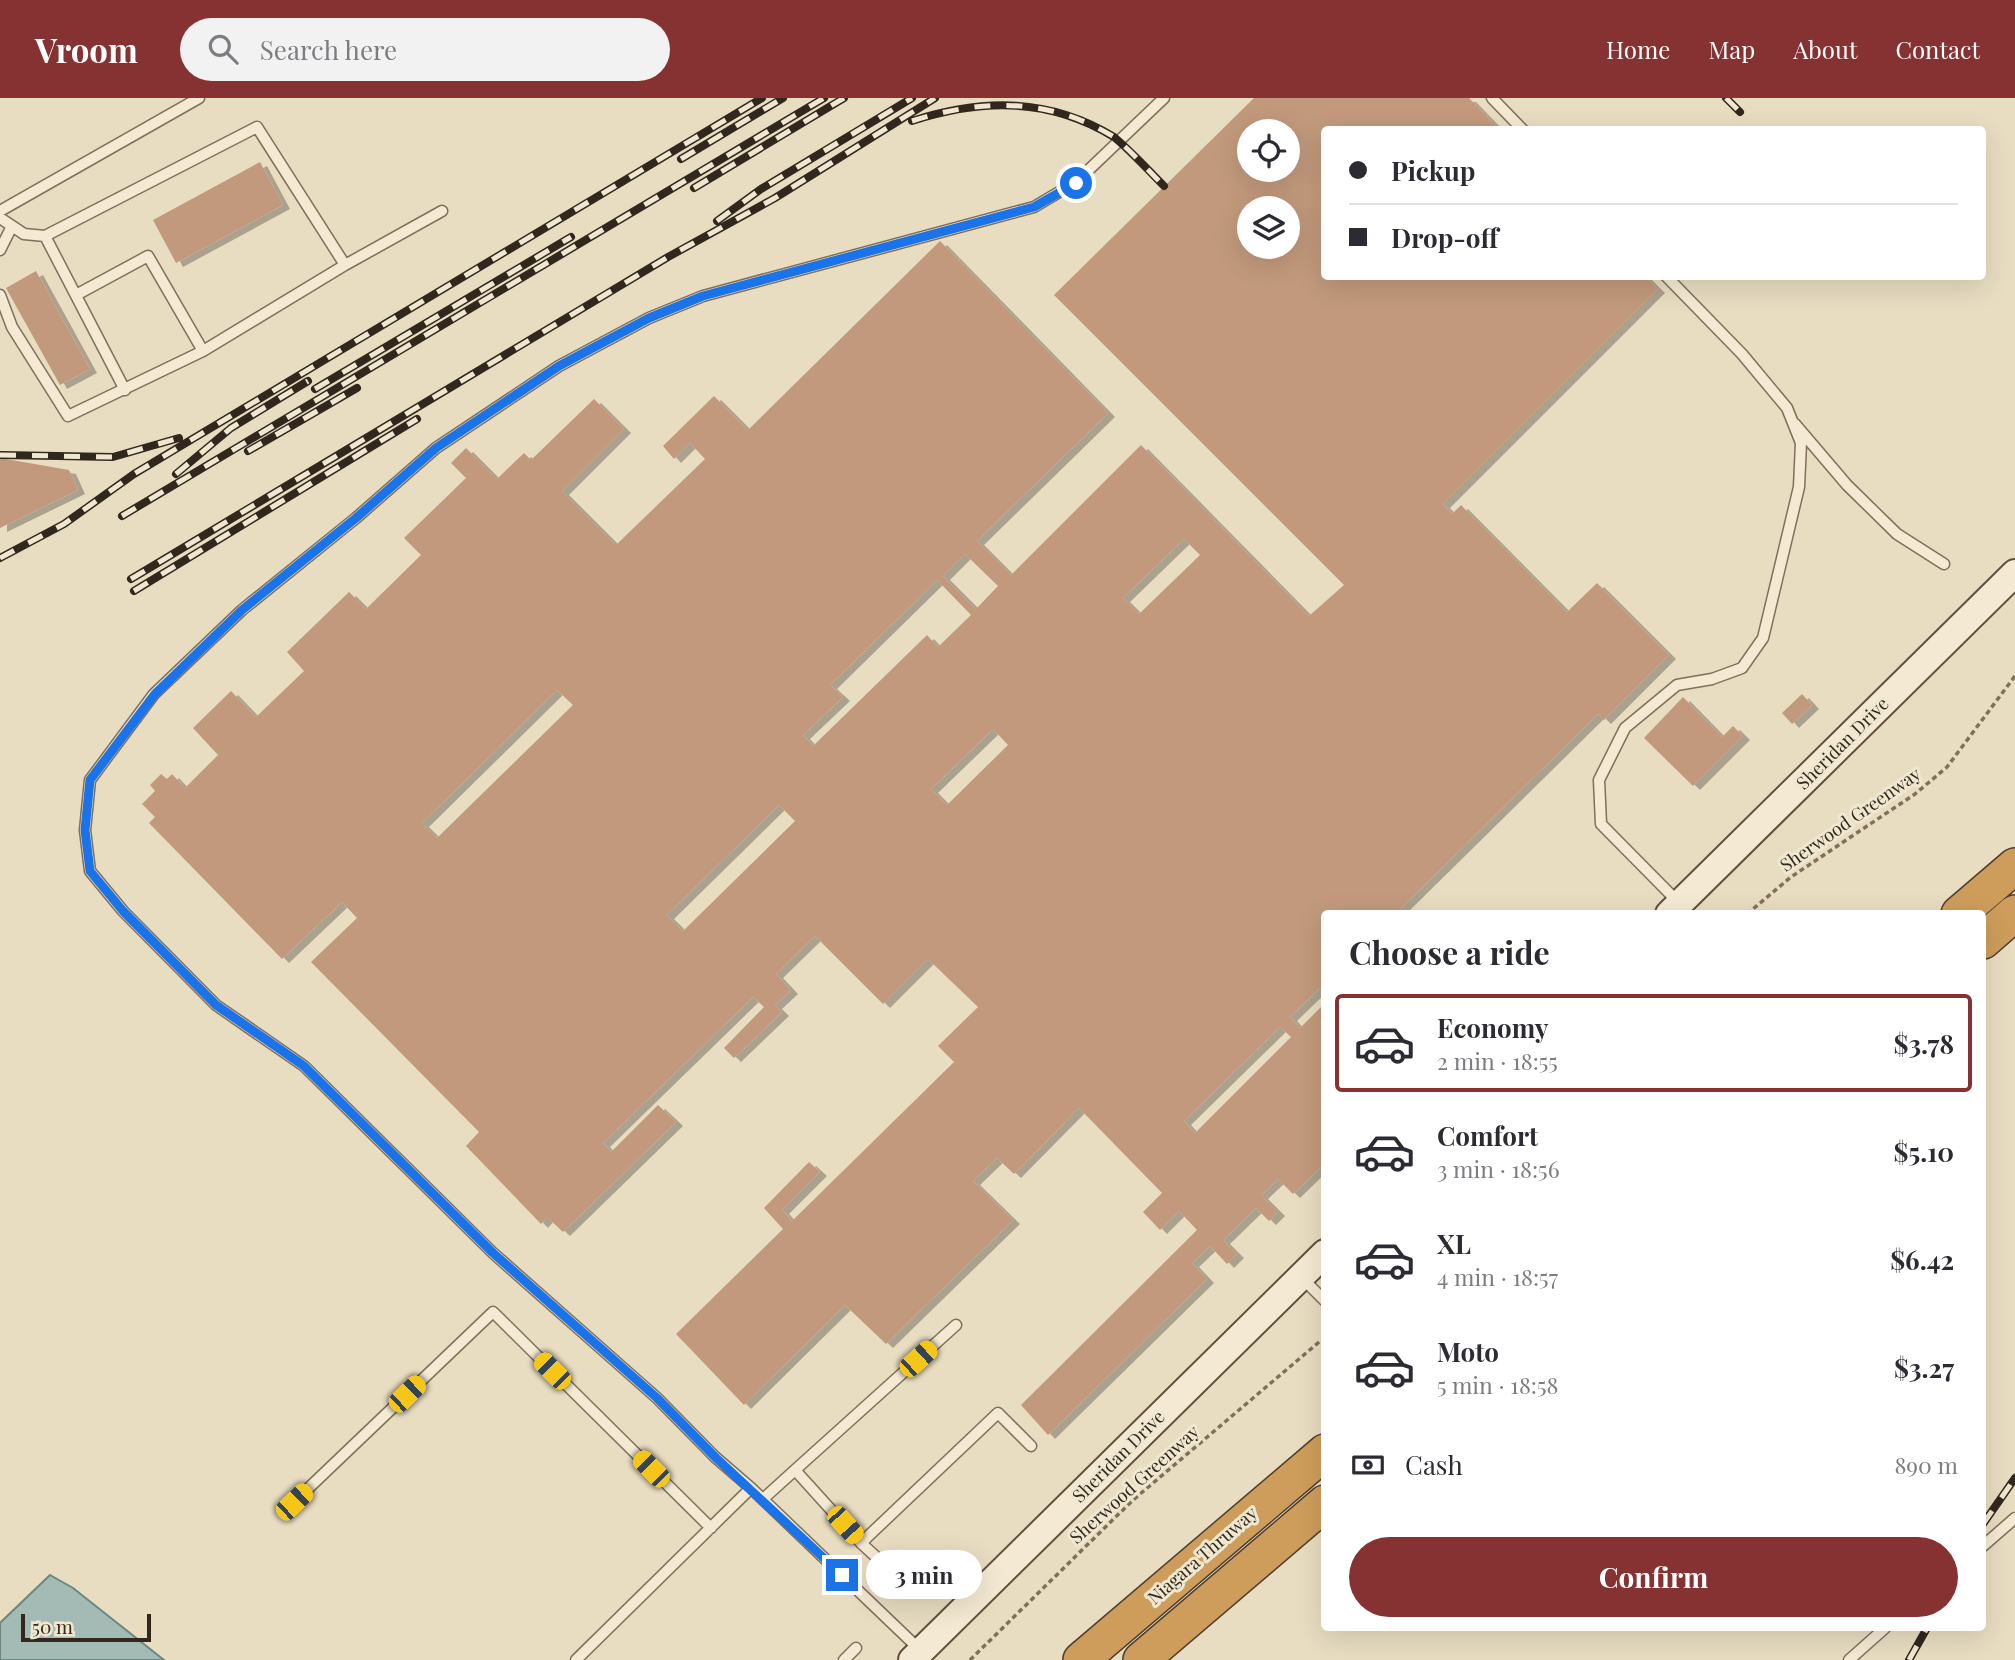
<!DOCTYPE html>
<meta charset="utf-8">
<style>
:root{--surface:#fff;--page:#f2f2f3;--text:#2b2b33;--muted:#7c7c81;--line:#e1e1e2;--accent:#873232}
body{margin:0;font-family:"Playfair Display",serif;background:var(--page);color:var(--text);height:100vh;display:flex;flex-direction:column;font-size:26px;white-space:nowrap}
*{box-sizing:border-box;margin:0}
p{font-size:23px;color:var(--muted)}
.icon{flex:none;width:38px;height:38px;fill:none;stroke:currentColor;stroke-width:2;stroke-linecap:round;stroke-linejoin:round}
.map{position:relative;flex:1;overflow:hidden}
.details{position:absolute;left:1321px;top:812px;width:665px;height:721px;display:flex;flex-direction:column;background:var(--surface);border-radius:7px;box-shadow:0 7px 28px #0002}
.details>*{flex:none}
.guide{position:absolute;left:1321px;top:28px;width:665px;height:154px;border-radius:7px;box-shadow:0 7px 28px #0002;display:grid;align-content:center;height:154px;padding:0 28px;background:var(--surface)}
.controls{position:absolute;left:1237px;top:21px;display:grid;gap:14px}
.controls a{display:grid;place-items:center;width:63px;height:63px;border-radius:50%;background:var(--surface);box-shadow:0 7px 28px #0002;font-size:35px}
.scale{position:absolute;left:21px;bottom:18px;width:130px;box-sizing:border-box;padding-left:7px;border:4px solid #31271d;border-top:0;font-size:19px;line-height:24px;white-space:nowrap;color:#31271d;-webkit-text-stroke:5px #f0e7d0;paint-order:stroke}
.end{position:absolute;width:32px;height:32px;margin:-16px;border:9px solid #1a73e8;background:#fff;box-shadow:0 0 0 4px #fff}
.from{border-radius:50%}
.bubble{position:absolute;height:49px;border-radius:24px;background:var(--surface);box-shadow:0 7px 28px #0002;font-size:23px;font-weight:700;line-height:49px;text-align:center}
.car{position:absolute;width:21px;height:42px;margin:-21px -10px;border-radius:9px;box-shadow:0 0 5px 2px #0007;background:linear-gradient(#f5c518 24%,#345 0 40%,#f5c518 0 76%,#345 0 86%,#f5c518 0)}
.guide b{display:flex;align-items:center;gap:24px;height:66px;font-size:26px}
.guide b+b{border-top:2px solid var(--line)}
.guide i{width:18px;height:18px;background:var(--text)}
ul{padding:0;list-style:none}
li{display:flex;align-items:center;gap:21px;height:98px;margin:0 14px 10px;padding:0 14px;border:4px solid transparent;border-radius:7px}
li div{flex:1}
li b{display:block;font-size:26px}
li em{font-style:normal;font-weight:700}
li.on{border-color:var(--accent)}
li>.icon{width:63px;height:63px;stroke-width:1.5}
h2{padding:0 28px;font-size:32px;line-height:84px}
.pay{display:flex;align-items:center;gap:18px;height:77px;padding:0 28px;font-size:26px}
.pay p{margin-inline-start:auto}
.button{display:flex;gap:14px;margin-top:auto;padding:14px 28px}
.button a{flex:1;height:80px;border-radius:42px;background:var(--accent);color:#fff;font-size:28px;font-weight:700;line-height:80px;text-align:center}
header{display:flex;align-items:center;gap:42px;box-sizing:border-box;height:98px;padding:0 35px;background:var(--accent);color:#fff}
header strong{font-size:33px}
nav{display:flex;gap:38px;margin-inline-start:auto;font-size:24px}
.search{width:490px;height:63px;background:var(--page);display:flex;align-items:center;gap:18px;box-sizing:border-box;padding:0 24px;border-radius:38px;color:var(--muted);font-size:26px}
.map>svg:first-child{display:block}
.water{fill:#a3bbb4;stroke:#6c8781;stroke-width:2}
.building{fill:#c2997b;fill-rule:evenodd;filter:url(#shadow)}
.lines{fill:none;stroke-linecap:round;stroke-linejoin:round}
.lane-casing{stroke:#7f6f5b;stroke-width:13}
.secondary-casing{stroke:#61503e;stroke-width:30}
.highway-casing{stroke:#4d3d2f;stroke-width:38}
.path{stroke:#7f6f5b;stroke-width:3.5;stroke-dasharray:5 3.5;stroke-linecap:butt}
.lane{stroke:#f4ead3;stroke-width:10}
.secondary{stroke:#f4ead3;stroke-width:26}
.highway{stroke:#ce9d5b;stroke-width:35}
.rail-casing{stroke:#31271d;stroke-width:8}
.rail{stroke:#f0e7d0;stroke-width:5;stroke-dasharray:16;stroke-linecap:butt}
.route{stroke:#1a73e8;stroke-width:9}
.labels{text-anchor:middle;dominant-baseline:central;stroke-width:6;stroke-linejoin:round;paint-order:stroke}
.street-label{font-size:18px;fill:#31271d;stroke:#f0e7d0}
</style>
<header>
<strong>Vroom</strong>
<div class="search"><svg class="icon" aria-label="search" viewBox="0 0 24 24"><circle cx="10" cy="10" r="6"/><path d="M15 15l6 6"/></svg>Search here</div>
<nav><a>Home</a><a>Map</a><a>About</a><a>Contact</a></nav>
</header>
<div class="map">
<svg width="2015" height="1562" viewBox="0 0 2015 1562">
<defs>
<filter id="shadow"><feDropShadow dx="7" dy="4" stdDeviation="0" flood-color="#0004"/></filter>
</defs>
<rect width="100%" height="100%" fill="#e8ddc1"/>
<!-- water -->
<path class="water" d="M50 1477 73 1490 164 1562H0V1525Z"/>
<!-- building -->
<path class="building" d="M1254 0H1469L1500 32H1325V178H1645L1658 191 1443 406 1452 416 1461 407 1567 514 1597 485 1669 557 1604 622 1598 616 1395 816H1325V885L1290 919 1300 930 1325 905V1065L1293 1096 1278 1081 1261 1097 1278 1114 1269 1123 1256 1110 1223 1142 1237 1156 1227 1166 1210 1148 1192 1165 1207 1181 1048 1337 1021 1307 1197 1132 1179 1113 1160 1132 1143 1114 1162 1095 1079 1010 1014 1076 997 1060 973 1083 1013 1122 886 1246 845 1207 744 1307 676 1236 783 1131 764 1110 809 1064 820 1074 782 1112 792 1123 954 964 938 948 978 909 928 861 883 906 815 838 776 876 791 892 775 907 782 914 734 960 724 950 764 909 753 899 603 1045 611 1054 658 1007 676 1024 563 1134 547 1119 541 1126 466 1048 479 1034 311 864 357 820 342 804 282 861 149 725 155 719 142 706 155 693 150 687 161 676 167 681 172 676 185 690 218 657 193 630 231 593 256 619 304 573 287 554 349 494 366 511 421 457 404 440 466 380 451 365 466 350 497 381 524 355 531 362 594 301 624 331 562 393 616 447 705 361 690 345 674 361 663 348 714 298 748 332 940 143 1108 315 977 443 1011 477 1141 347 1309 518 1344 487 1054 197ZM1250 33H1288V72H1250ZM1250 110H1288V149H1250ZM1184 441 1200 457 1139 516 1123 500ZM965 456 998 488 976 511 943 478ZM937 482 971 517 938 549 927 537 813 648 803 637 843 599 830 587ZM557 592 573 607 437 740 422 725ZM993 631 1008 647 947 707 931 691ZM779 707 795 723 683 833 667 817ZM1280 929 1291 939 1195 1035 1184 1023Z
M260 64 283 107 176 165 153 122Z
M36 173 90 271 60 287 6 190Z
M0 360 69 372 78 392 0 430Z
M1802 596 1812 607 1792 626 1782 615Z
M1683 599 1722 639 1733 628 1743 638 1693 688 1644 640Z"/>
<g class="lines">
<!-- lane casing -->
<g class="lane-casing">
<path id="lane" d="M1492 0 1523 32
M0 113 199 0
M0 120 24 136 45 138 257 29 345 167 203 253 68 318 12 229 0 197
M45 138 125 292
M0 152 11 130
M345 167 442 113
M1666 178 1742 256 1787 310 1801 345 1799 389 1763 540 1742 570 1712 581 1677 587 1625 630 1599 682 1601 726 1679 805
M76 197 148 158 203 253
M1795 326 1847 387 1897 436 1944 466
M1301 1179 1325 1203
M795 1372 956 1227
M763 1401 795 1372 861 1445 901 1482
M294 1404 493 1214 711 1430
M861 1445 998 1315 1031 1348
M1983 1448 2015 1420
M919 1551 751 1390 715 1359 657 1300 493 1155 304 968 216 907 123 813 90 773 85 732 90 682 154 596 242 512 356 420 436 350 559 268 649 220 703 198 1034 109 1076 84 1164 0
M576 1562 751 1390
M844 1562 856 1550
M1849 1562 1885 1530"/>
</g>
<!-- secondary casing -->
<g class="secondary-casing">
<path id="secondary" d="M1669 816 2015 475
M912 1562 1325 1155"/>
</g>
<!-- highway casing -->
<g class="highway-casing">
<path id="highway" d="M1959 816 2015 768
M1983 843 2015 815
M1081 1562 1325 1354
M1141 1562 1325 1405"/>
</g>
<!-- path -->
<path class="path" d="M1747 816 1791 779 1915 696 1947 669 2015 578
M970 1562 1133 1402 1325 1239"/>
<!-- lane -->
<use href="#lane" class="lane"/>
<!-- secondary -->
<use href="#secondary" class="secondary"/>
<!-- highway -->
<use href="#highway" class="highway"/>
<!-- rail casing -->
<g class="rail-casing">
<path id="rail" d="M1726 0 1740 14
M912 23C984 0 1050 0 1114 39 1132 54 1148 72 1164 88
M681 61 783 0
M694 90 844 0
M717 123 761 91 912 0
M315 291 571 139
M248 353 357 290
M0 357 113 359 179 340
M176 376 231 330 308 283
M122 418 824 0
M0 460 64 426 134 376 762 0
M131 481 668 159 775 100 935 0
M134 493 417 321
M1983 1426 2015 1380
M1909 1562 1927 1530"/>
</g>
<!-- rail -->
<use href="#rail" class="rail"/>
</g>
<g class="lines">
<!-- route -->
<path class="route" d="M842 1477 715 1359 657 1300 493 1155 304 968 216 907 123 813 90 773 85 732 90 682 155 596 242 512 356 420 436 350 559 268 649 220 703 198 1034 109 1076 85"/>
</g>
<g class="labels">
<!-- street labels -->
<g class="street-label">
<text transform="translate(1842 645) rotate(-45)">Sheridan Drive</text>
<text transform="translate(1850 721) rotate(-35)">Sherwood Greenway</text>
<text transform="translate(1118 1358) rotate(-45)">Sheridan Drive</text>
<text transform="translate(1134 1386) rotate(-42)">Sherwood Greenway</text>
<text transform="translate(1202 1457) rotate(-41)">Niagara Thruway</text>
</g>
</g>
</svg>
<div class="controls">
<a><svg class="icon" aria-label="locate" viewBox="0 0 24 24"><circle cx="12" cy="12" r="6"/><path d="M12 2v4M12 18v4M2 12h4M18 12h4"/></svg></a>
<a><svg class="icon" aria-label="layers" viewBox="0 0 24 24"><path d="M12 4l9 5-9 5-9-5zM3 14l9 5 9-5"/></svg></a>
</div>
<div class="scale">50 m</div>
<i class="end from" style="left:1076px;top:85px"></i>
<i class="end" style="left:842px;top:1477px"></i>
<div class="bubble" style="left:866px;top:1452px;width:116px">3 min</div>
<i class="car" style="left:918px;top:1261px;rotate:48deg"></i>
<i class="car" style="left:552px;top:1273px;rotate:315deg"></i>
<i class="car" style="left:407px;top:1296px;rotate:46deg"></i>
<i class="car" style="left:651px;top:1371px;rotate:315deg"></i>
<i class="car" style="left:294px;top:1404px;rotate:46deg"></i>
<i class="car" style="left:845px;top:1427px;rotate:138deg"></i>
<div class="guide">
<b><i class="from"></i>Pickup</b>
<b><i></i>Drop-off</b>
</div>
<section class="details">
<h2>Choose a ride</h2>
<ul>
<li class="on"><svg class="icon" aria-label="car" viewBox="0 0 24 24"><path d="M5 17H2v-5l4-1 3-4h7l3 4 3 1v5h-3M9 17h6M6 11h13"/><circle cx="7" cy="17" r="2"/><circle cx="17" cy="17" r="2"/></svg><div><b>Economy</b><p>2 min · 18:55</p></div><em>$3.78</em></li>
<li><svg class="icon" aria-label="car" viewBox="0 0 24 24"><path d="M5 17H2v-5l4-1 3-4h7l3 4 3 1v5h-3M9 17h6M6 11h13"/><circle cx="7" cy="17" r="2"/><circle cx="17" cy="17" r="2"/></svg><div><b>Comfort</b><p>3 min · 18:56</p></div><em>$5.10</em></li>
<li><svg class="icon" aria-label="car" viewBox="0 0 24 24"><path d="M5 17H2v-5l4-1 3-4h7l3 4 3 1v5h-3M9 17h6M6 11h13"/><circle cx="7" cy="17" r="2"/><circle cx="17" cy="17" r="2"/></svg><div><b>XL</b><p>4 min · 18:57</p></div><em>$6.42</em></li>
<li><svg class="icon" aria-label="car" viewBox="0 0 24 24"><path d="M5 17H2v-5l4-1 3-4h7l3 4 3 1v5h-3M9 17h6M6 11h13"/><circle cx="7" cy="17" r="2"/><circle cx="17" cy="17" r="2"/></svg><div><b>Moto</b><p>5 min · 18:58</p></div><em>$3.27</em></li>
</ul>
<div class="pay"><svg class="icon" aria-label="cash" viewBox="0 0 24 24"><path d="M3 7h18v10H3z"/><circle cx="12" cy="12" r="2"/></svg>Cash<p>890 m</p></div>
<div class="button"><a>Confirm</a></div>
</section>
</div>
